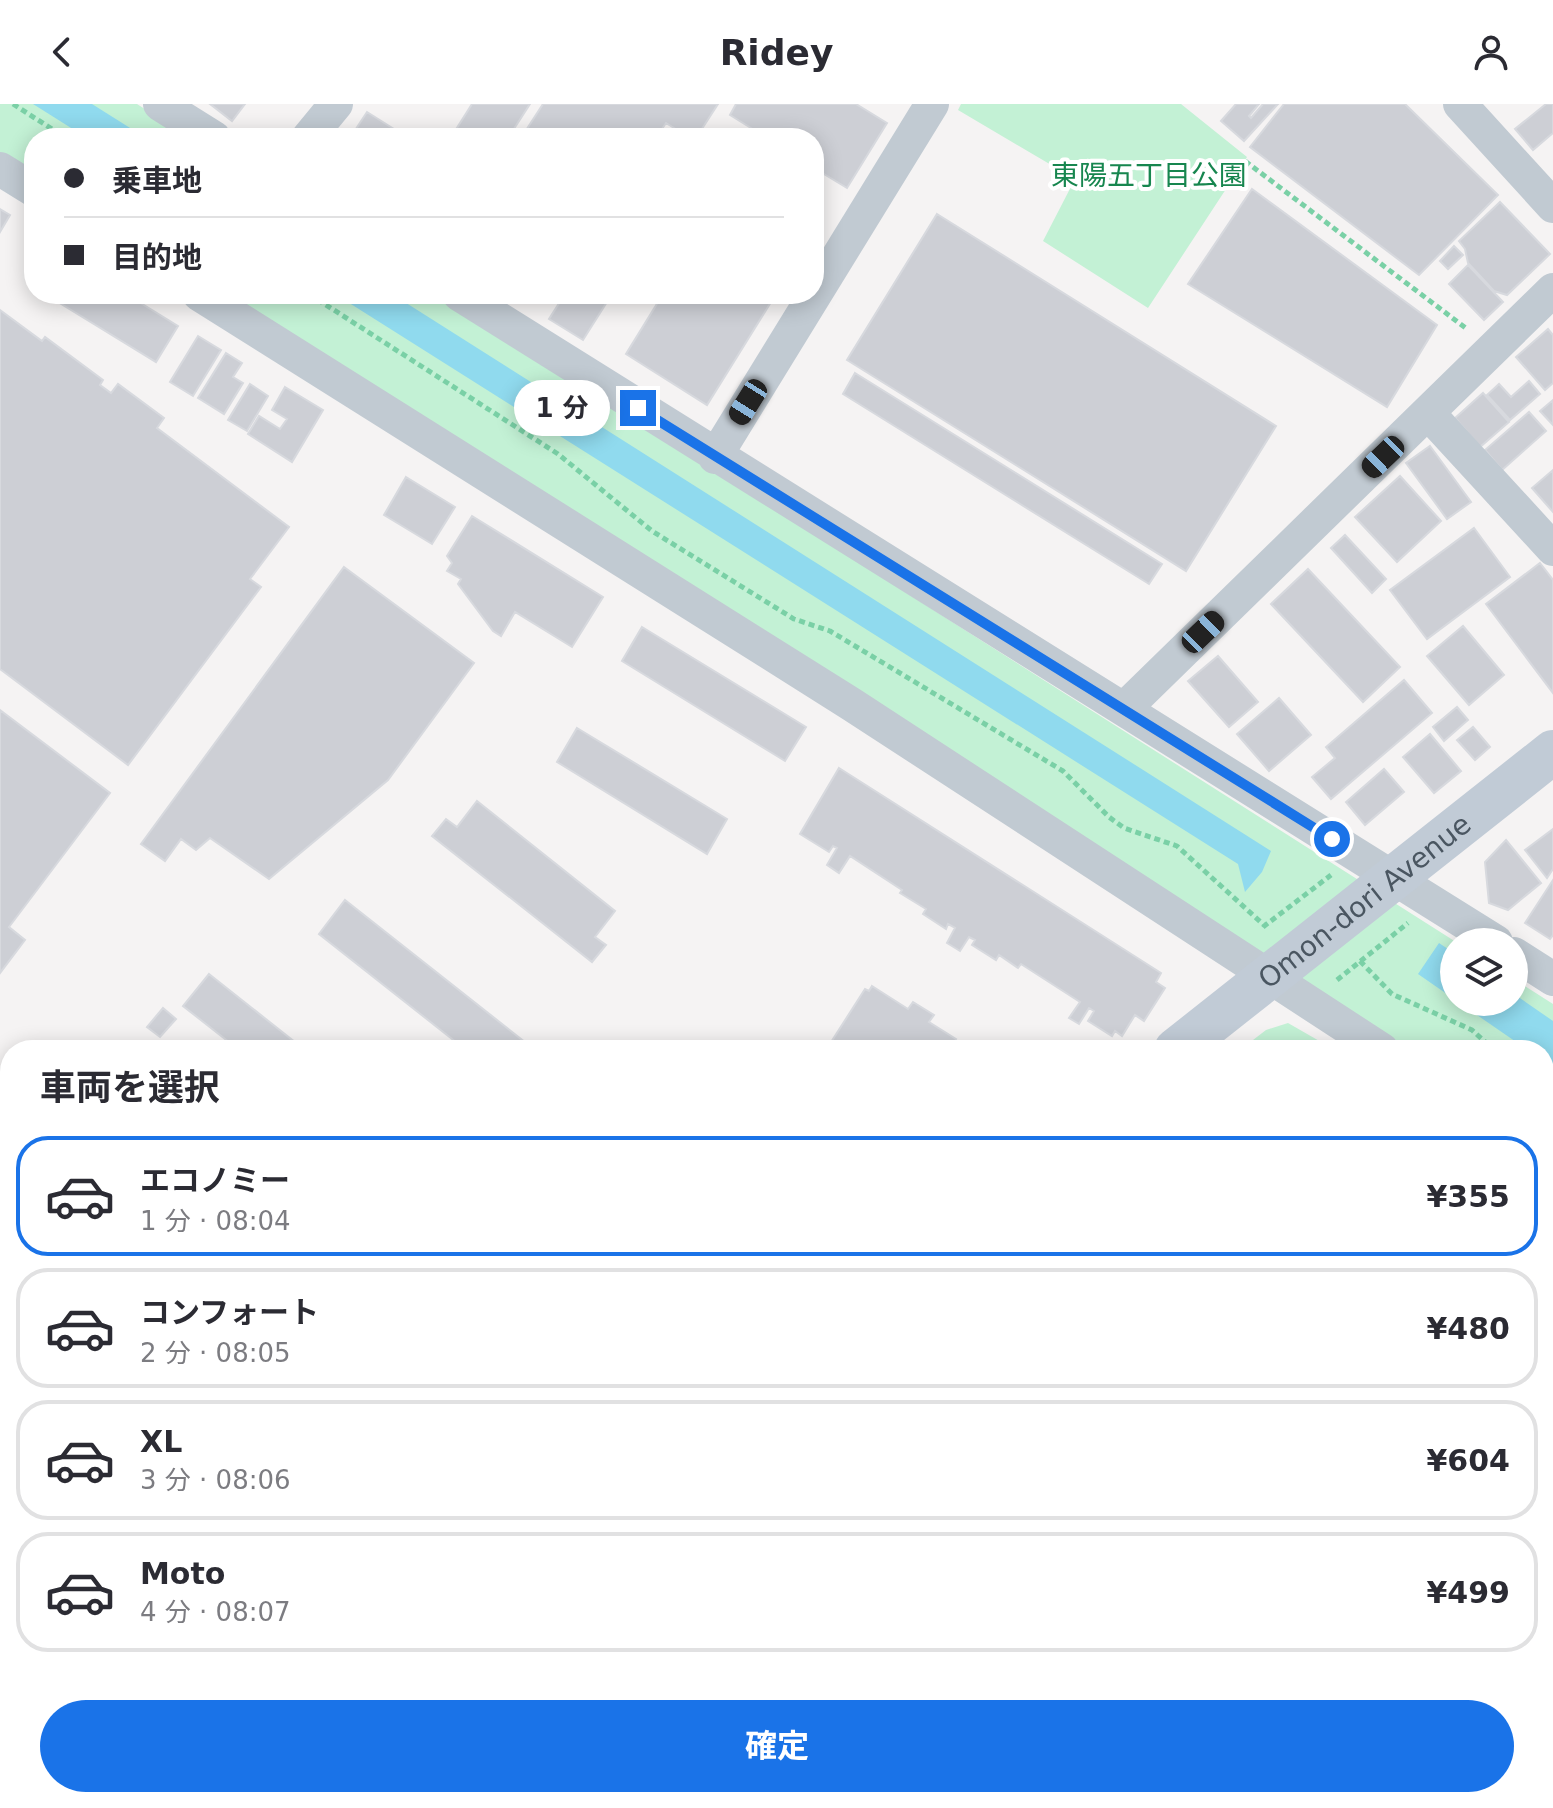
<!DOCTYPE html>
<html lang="ja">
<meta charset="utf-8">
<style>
:root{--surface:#fff;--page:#f2f2f3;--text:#2b2b33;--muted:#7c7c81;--line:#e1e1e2;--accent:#1a73e8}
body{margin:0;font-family:"DejaVu Sans","Noto Sans JP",sans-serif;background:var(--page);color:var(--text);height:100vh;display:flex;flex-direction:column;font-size:30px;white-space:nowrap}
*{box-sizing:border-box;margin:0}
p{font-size:26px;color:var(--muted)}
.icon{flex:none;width:44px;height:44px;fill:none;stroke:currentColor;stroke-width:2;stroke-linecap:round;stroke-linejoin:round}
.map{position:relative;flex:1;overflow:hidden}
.panel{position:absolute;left:0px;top:936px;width:1554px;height:768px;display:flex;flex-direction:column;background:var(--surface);border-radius:32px 32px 0 0;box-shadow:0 4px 20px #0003}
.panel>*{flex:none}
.top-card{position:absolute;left:24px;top:24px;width:800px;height:176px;border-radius:32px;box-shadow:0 4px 20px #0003;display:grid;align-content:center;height:176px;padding:0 40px;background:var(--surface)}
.fabs{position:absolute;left:1440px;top:824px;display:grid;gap:16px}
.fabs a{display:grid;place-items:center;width:88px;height:88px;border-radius:50%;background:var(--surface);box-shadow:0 4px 20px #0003;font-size:40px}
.end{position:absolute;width:36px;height:36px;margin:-18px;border:10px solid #1a73e8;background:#fff;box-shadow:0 0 0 4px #fff}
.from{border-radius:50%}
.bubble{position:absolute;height:56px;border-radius:28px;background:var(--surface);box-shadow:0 4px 20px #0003;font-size:26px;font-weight:700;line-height:56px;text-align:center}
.car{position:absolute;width:24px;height:48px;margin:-24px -12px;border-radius:10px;box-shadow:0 0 6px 2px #0007;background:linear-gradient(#222 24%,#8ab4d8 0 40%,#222 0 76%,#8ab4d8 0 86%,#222 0)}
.top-card b{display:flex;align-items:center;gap:28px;height:76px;font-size:30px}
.top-card b+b{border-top:2px solid var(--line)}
.top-card i{width:20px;height:20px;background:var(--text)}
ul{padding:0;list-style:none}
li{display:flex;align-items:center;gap:24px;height:120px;margin:0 16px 12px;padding:0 24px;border:4px solid var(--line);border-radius:32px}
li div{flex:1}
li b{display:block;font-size:30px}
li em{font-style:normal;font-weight:700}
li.on{border-color:var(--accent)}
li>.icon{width:72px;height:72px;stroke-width:1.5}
h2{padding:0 40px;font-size:36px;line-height:96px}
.cta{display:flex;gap:16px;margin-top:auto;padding:16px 40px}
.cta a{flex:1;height:92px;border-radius:48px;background:var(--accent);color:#fff;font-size:32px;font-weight:700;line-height:92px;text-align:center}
header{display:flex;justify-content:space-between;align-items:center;height:104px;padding:0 40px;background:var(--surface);font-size:36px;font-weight:700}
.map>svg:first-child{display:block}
.green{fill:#c3f1d5}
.water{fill:#90daee}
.building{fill:#cdcfd5;stroke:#d7d9de;stroke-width:2}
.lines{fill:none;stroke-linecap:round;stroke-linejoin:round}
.path{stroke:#7ad0a6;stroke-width:5;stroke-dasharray:6 4;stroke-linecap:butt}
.street{stroke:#c1cad2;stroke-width:34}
.secondary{stroke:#c1cbd6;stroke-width:44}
.route{stroke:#1a73e8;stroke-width:10}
.labels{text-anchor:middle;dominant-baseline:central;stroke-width:8;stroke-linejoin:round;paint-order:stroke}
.park-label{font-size:28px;fill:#17864f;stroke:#fff}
.street-label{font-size:28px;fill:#4a5661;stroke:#fff}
</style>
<header><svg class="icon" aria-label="back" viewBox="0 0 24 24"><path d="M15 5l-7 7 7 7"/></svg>Ridey<svg class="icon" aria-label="person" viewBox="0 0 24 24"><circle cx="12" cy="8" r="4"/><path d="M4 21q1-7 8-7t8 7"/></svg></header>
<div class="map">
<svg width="1553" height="1704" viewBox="0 0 1553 1704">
<rect width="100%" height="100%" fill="#f5f3f3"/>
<!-- green -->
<path class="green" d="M0 0H137L190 34H34V72L0 50Z
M961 0H1181L1247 53 1148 204 1043 137 1075 75 958 6Z
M222 190H436L1456 838 1454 898H1514V875L1553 900V1043L1544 1037V946H1404Z
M1288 919 1335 946H1240L1266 926Z
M1544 1255 1553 1265V1388L1544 1395Z
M0 1440 10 1447V1693L0 1685Z
M1553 1557V1704H1344L1358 1694H1544V1563Z
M12 1694H520L532 1704H24Z
M702 1694H996L1004 1704H715Z"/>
<!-- water -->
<path class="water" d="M33 0H92L146 34H87Z
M335 190H392L1271 747 1262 768 1245 788 1238 760Z
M1439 839 1454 849V895L1418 870Z
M1514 890 1553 917V963L1544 957V946H1528L1458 898H1514Z
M1553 1477V1545L1544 1551V1484Z
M0 1554 10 1562V1621L0 1612Z
M84 1694H149L150 1695 143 1704H88Z
M1252 1694H1341L1327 1704H1238Z"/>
<!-- building -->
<path class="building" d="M210 0H245L232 17Z
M472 0H530L508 34H466L455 27Z
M543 0H718L696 34H690L666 19 656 34H521Z
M736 0H856L887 19 847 84 814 64V34H767L730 11Z
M1236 0H1259L1249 12 1251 14 1263 0H1278L1244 37 1221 17Z
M1284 0H1405L1498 91 1419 171 1250 43Z
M1546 0H1553V29L1533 46 1515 25Z
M367 8 402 30 400 34H350Z
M1252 85 1437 221 1387 303 1188 180Z
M1500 98 1550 150 1507 191 1494 187 1468 159 1465 145 1459 137Z
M0 105 10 111 0 128Z
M937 110 1276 322 1186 467 847 256Z
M1454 142 1463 151 1448 165 1440 157Z
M1468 161 1503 198 1484 216 1449 180Z
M45 190H126L178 222 156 258Z
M565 190H612L583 236 549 215Z
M663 190H776L707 301 626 250Z
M0 206 42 237 45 233 103 276 100 281 111 289 118 280 164 314 157 324 289 423 250 475 261 483 128 661 0 565Z
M1548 225 1553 231V279L1545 286 1516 253Z
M198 232 221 246 193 292 170 278Z
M226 249 242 259 233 273 243 279 224 310 198 294Z
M855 269 1162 460 1149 480 843 290Z
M1529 277 1540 290 1510 316 1487 291 1499 280 1511 293Z
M250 280 268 292 247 327 228 316Z
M285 283 323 306 292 358 248 330 259 312 280 325 287 315 272 306Z
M1483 289 1509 318 1480 343 1455 314Z
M1553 296V321L1540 307Z
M1529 308 1546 327 1502 366 1485 346Z
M1430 342 1471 398 1447 415 1406 359Z
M1553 366V408L1532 384Z
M1400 372 1441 417 1397 458 1355 413Z
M406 373 455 403 432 440 384 411Z
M472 412 603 493 572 543 515 508 501 532 493 527 458 480 461 475 447 467 452 459 447 452Z
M1474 424 1510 473 1427 535 1390 486Z
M1345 431 1386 475 1372 489 1331 444Z
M1540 459 1553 476V589L1486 500Z
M344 463 474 559 388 676 269 775 210 734 196 746 181 735 165 757 141 740Z
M1308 465 1400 563 1363 598 1271 500Z
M1463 522 1504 571 1469 601 1427 552Z
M642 523 806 623 785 657 622 557Z
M1218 552 1258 598 1229 623 1188 577Z
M1404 576 1432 609 1331 695 1312 673 1335 654 1326 643Z
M1279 594 1311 631 1269 667 1237 630Z
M1457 603 1468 616 1444 637 1433 623Z
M0 606 110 689 9 823 25 836 0 869Z
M1473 623 1490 643 1475 656 1457 636Z
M577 624 727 715 707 750 557 658Z
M1430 630 1461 667 1434 689 1403 653Z
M839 664 1161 869 1156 878 1165 884 1144 917 1135 911 1122 932 1115 927 1112 932 1088 917 1094 907 1089 904 1079 920 1069 914 1080 898 1021 860 1018 864 999 851 996 856 972 841 975 836 969 833 960 847 947 839 955 824 948 820 946 825 923 810 926 805 900 789 902 786 850 752 839 769 827 761 837 744 833 742 829 748 800 730Z
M1384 665 1404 688 1365 721 1346 698Z
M477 697 615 807 595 833 606 841 592 858 432 732 446 715 457 723Z
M1553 725V765L1547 774 1525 746Z
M1506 736 1541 779 1508 806 1489 799 1485 758Z
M1553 776V831L1550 835 1525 819Z
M345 796 535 946H466L319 830Z
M209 870 305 946H239L183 902Z
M872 882 908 905 913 898 934 911 929 918 956 935 953 940 958 943 956 946H826L865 885 869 887Z
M163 904 176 915 160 933 147 923Z
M1553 1136V1158L1544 1152Z
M1553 1177V1234L1544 1223V1185Z
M3 1305 10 1310V1391L0 1383V1309Z
M1024 1694H1075L1062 1704H1032Z
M1100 1694 1111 1704H1086Z"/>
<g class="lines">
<!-- path -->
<path class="path" d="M13 0 66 34
M1245 57 1467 225
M309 190 558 350 652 427 794 515 830 527 1063 667 1109 713 1124 724 1177 742 1265 822
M1263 823 1331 771
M1360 857 1392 890 1472 926 1494 946
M1337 876 1408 819
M1264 946 1281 940 1301 946
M1544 992 1553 997
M0 1466 10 1474
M1544 1472 1553 1466
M0 1520 10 1522
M1544 1566 1553 1560
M0 1643 10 1652
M42 1694 51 1704
M807 1694 813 1701 821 1694
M934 1694 942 1704
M1223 1704 1237 1694
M1347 1704 1361 1694"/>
<!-- street -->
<path class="street" d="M160 0 214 34
M1460 0 1553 102
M308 34 336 0
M0 65 34 86
M199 190 851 600 1382 946
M459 190 1496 838
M1428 309 1553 445
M715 353 932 0
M1124 605 1553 186
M1514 850 1553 875
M1544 1052 1553 1057
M1544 1432 1553 1425
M1544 1675 1553 1676
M1156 1704 1170 1694
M1449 1704 1460 1694"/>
<!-- secondary -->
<g class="secondary">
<path id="s1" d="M1176 946 1553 648"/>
<path d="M0 1172 10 1180"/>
<path d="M0 1223 10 1231"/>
<path d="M598 1694 611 1704"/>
<path d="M661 1694 673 1704"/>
<path d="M311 1704 318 1694"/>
</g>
</g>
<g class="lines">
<!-- route -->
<path class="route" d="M638 304 1332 735"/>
</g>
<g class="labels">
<!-- park labels -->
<g class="park-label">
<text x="1149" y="71">東陽五丁目公園</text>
</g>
<!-- street labels -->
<g class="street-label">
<text stroke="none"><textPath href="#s1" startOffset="240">Omon-dori Avenue</textPath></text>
</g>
</g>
</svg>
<div class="fabs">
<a><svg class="icon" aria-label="layers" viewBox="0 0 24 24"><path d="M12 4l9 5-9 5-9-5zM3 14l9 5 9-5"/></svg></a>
</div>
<i class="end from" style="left:1332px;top:735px"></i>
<i class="end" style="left:638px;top:304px"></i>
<div class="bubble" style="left:514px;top:276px;width:96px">1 分</div>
<i class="car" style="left:748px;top:298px;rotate:212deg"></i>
<i class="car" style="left:1383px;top:353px;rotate:226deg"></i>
<i class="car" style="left:1203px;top:528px;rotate:46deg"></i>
<div class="top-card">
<b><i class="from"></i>乗車地</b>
<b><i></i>目的地</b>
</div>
<section class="panel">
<h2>車両を選択</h2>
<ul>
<li class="on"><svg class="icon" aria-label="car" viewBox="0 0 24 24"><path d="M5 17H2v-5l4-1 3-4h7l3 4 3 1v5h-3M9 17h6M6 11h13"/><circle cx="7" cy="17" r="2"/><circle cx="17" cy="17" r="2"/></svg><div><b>エコノミー</b><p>1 分 · 08:04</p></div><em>¥355</em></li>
<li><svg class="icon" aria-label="car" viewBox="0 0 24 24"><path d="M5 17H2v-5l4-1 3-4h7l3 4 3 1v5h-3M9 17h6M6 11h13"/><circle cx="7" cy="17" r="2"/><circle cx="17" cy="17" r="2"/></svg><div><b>コンフォート</b><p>2 分 · 08:05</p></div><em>¥480</em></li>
<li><svg class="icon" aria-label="car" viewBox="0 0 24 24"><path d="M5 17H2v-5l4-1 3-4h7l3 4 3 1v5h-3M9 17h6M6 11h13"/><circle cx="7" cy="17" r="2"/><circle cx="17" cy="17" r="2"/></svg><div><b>XL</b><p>3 分 · 08:06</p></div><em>¥604</em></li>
<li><svg class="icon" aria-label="car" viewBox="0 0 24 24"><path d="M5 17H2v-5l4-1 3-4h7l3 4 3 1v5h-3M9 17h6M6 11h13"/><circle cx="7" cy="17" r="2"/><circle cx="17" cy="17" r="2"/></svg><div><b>Moto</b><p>4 分 · 08:07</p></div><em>¥499</em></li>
</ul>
<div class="cta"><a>確定</a></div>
</section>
</div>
